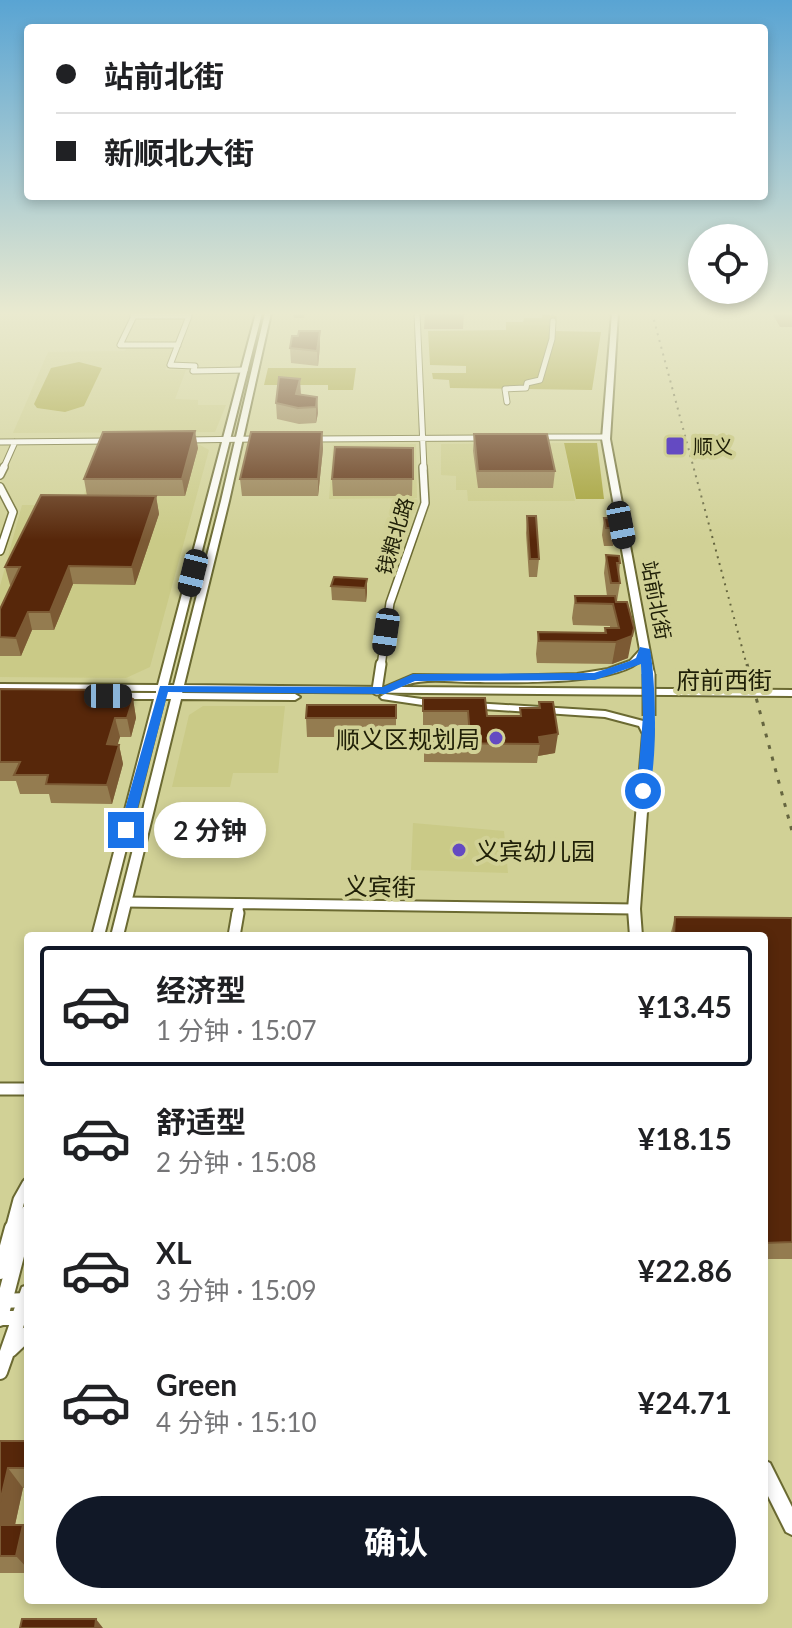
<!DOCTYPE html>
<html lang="zh">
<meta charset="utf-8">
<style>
:root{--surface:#fff;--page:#f2f2f2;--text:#202124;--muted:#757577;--line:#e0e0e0;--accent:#111827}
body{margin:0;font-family:Lato,"Noto Sans SC",sans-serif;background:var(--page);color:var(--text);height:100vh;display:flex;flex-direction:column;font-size:30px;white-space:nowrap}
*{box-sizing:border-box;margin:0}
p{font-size:26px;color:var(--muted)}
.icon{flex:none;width:44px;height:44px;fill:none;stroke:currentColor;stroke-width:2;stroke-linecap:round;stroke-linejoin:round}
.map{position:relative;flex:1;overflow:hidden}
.details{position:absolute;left:24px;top:932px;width:744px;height:672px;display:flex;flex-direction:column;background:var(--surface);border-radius:8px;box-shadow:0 4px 12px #0003}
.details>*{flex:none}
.hud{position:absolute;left:24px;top:24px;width:744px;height:176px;border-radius:8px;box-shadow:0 4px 12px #0003;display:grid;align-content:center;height:176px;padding:0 32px;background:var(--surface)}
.fabs{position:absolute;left:688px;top:224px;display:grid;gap:16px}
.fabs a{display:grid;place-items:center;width:80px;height:80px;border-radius:50%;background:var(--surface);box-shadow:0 4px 12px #0003;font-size:40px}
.end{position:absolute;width:36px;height:36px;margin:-18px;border:10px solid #1a73e8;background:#fff;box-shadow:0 0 0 4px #fff}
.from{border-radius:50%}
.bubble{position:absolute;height:56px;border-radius:28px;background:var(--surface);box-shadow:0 4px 12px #0003;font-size:26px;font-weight:700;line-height:56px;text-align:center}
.car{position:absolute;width:24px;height:48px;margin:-24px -12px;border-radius:10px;box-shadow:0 0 6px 2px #0007;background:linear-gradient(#222 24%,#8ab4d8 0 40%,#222 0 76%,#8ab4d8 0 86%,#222 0)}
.hud b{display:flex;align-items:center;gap:28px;height:76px;font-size:30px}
.hud b+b{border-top:2px solid var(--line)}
.hud i{width:20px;height:20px;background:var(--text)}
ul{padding:14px 0 0;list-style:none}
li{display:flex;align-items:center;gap:24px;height:120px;margin:0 16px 12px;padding:0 16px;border:4px solid transparent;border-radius:8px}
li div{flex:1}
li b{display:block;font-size:30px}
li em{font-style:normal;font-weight:700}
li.current{border-color:var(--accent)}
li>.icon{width:72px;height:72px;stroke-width:1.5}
.cta{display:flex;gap:16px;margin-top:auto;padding:16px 32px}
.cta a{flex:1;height:92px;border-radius:48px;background:var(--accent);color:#fff;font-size:32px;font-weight:700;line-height:92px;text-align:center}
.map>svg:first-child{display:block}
.built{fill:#caca87}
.green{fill:#a29f34}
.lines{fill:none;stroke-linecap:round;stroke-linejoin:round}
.minor-far4-casing{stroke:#6b6a32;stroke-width:7}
.minor-far3-casing{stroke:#6b6a32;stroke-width:10}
.minor-far2-casing{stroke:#6b6a32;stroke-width:13}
.minor-far1-casing{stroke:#6b6a32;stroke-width:15}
.minor-casing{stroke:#6b6a32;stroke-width:18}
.major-casing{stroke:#6b6a32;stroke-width:4}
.minor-far4{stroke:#fff;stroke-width:5}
.minor-far3{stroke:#fff;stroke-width:7}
.minor-far2{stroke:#fff;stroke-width:9}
.minor-far1{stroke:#fff;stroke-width:11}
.minor{stroke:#fff;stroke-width:14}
.major{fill:#fff;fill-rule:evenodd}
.rail-far1{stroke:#65653f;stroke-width:2;stroke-dasharray:2 5;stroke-linecap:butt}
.rail{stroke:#65653f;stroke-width:3;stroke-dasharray:4 8;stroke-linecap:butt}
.major-bridge-casing{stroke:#6b6a32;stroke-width:15;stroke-linecap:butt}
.major-bridge{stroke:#fff;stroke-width:11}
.wall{fill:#947c50}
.shaded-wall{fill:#7c5a34}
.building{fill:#57270a;stroke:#7c5a34;stroke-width:2}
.route{fill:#1a73e8}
.poi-dot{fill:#644ac2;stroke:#d1d196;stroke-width:3}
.labels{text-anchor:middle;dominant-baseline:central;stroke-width:8;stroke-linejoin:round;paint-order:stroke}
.far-poi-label{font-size:20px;fill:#202008;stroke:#d1d196;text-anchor:start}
.far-street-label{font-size:20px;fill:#202008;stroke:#d1d196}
.street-label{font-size:24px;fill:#202008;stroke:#d1d196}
.poi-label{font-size:24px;fill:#202008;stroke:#d1d196;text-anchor:end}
</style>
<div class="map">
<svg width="792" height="1628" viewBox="0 0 792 1628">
<rect width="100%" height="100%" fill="#d1d196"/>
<!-- built -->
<path class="built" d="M128 346H175L165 370H186L175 399 198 400V405H226L215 432 13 433 48 352 125 351Z
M564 443 575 501H468L467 490H456V476L441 475V444Z
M416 444 417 498 329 499 333 445Z
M103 445H200L209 450 150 667 126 678 0 677V586L22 505H80Z
M203 706H285L278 773H233L230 787H172L189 715Z
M413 823 504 831 508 873 411 870Z"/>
<!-- green -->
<path class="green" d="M542 314 557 316 555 331 601 332 592 390 450 388 449 380 433 379 432 373H466V366L430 365 428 331 506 330V322H523L524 318H542Z
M79 362 102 368 84 406 65 412 37 408 34 404 51 368Z
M268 368H356L353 390H328V385H264Z
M564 443H597L604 499H576Z"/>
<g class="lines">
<!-- minor-far4 casing -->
<g class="minor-far4-casing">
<path id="minor-far4" d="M417 313 424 469
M135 314 120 345H178
M133 316H189L170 365 195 366 193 371 245 370
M507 402 505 389 526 388 527 383 540 380 552 339 553 321
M538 437H607
M314 439 483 438
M186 440 259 439
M0 442 111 441
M3 469 15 442"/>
</g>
<!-- minor-far3 casing -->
<g class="minor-far3-casing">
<path id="minor-far3" d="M0 475 4 467
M0 487 13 512 0 551
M381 666 390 603 425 503 423 467"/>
</g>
<!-- minor-far2 casing -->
<g class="minor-far2-casing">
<path id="minor-far2" d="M377 690 381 664
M125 902 634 909
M237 915 239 904"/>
</g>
<!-- minor-far1 casing -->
<g class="minor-far1-casing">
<path id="minor-far1" d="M234 936 238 913
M0 1089H28
M11 1230 19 1200 28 1184"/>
</g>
<!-- minor casing -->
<g class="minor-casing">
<path id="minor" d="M0 1272 12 1228
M0 1301 28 1300
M0 1318H28
M10 1350 28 1333
M0 1372 19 1318"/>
</g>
<!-- major casing -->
<g class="major-casing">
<path id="major" d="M256 313H262L168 685H174L221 501 265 313H271L229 501 184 685 385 687 413 675 500 676 577 674 608 669 630 661 640 650 602 439 612 313H618L610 439 654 674 649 677 646 676 642 659C617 687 504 682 467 682 444 681 421 678 400 687L792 690V696L183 691 182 693 295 694 300 697 295 700 181 699 123 936H111L171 699H164L104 936H92L154 699H113L108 696 113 693H156V691L0 690V684L158 685Z
M385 694 436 701 441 704 436 707 382 699 380 697Z
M473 703 605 711 647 722 653 729 640 909 642 936H630L628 909 643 734 639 726 605 717 469 708 468 706Z
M28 1205V1241L8 1318 6 1324 0 1326V1288L20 1212 23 1207Z
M28 1285V1315L25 1324 19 1326 13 1324 11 1318 22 1287Z
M764 1460 770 1463 792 1507V1535L786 1532 764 1488Z"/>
</g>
<!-- minor-far4 -->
<use href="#minor-far4" class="minor-far4"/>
<!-- minor-far3 -->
<use href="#minor-far3" class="minor-far3"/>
<!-- minor-far2 -->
<use href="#minor-far2" class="minor-far2"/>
<!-- minor-far1 -->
<use href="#minor-far1" class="minor-far1"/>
<!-- minor -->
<use href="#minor" class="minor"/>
<!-- major -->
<use href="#major" class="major"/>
<!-- rail-far1 -->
<path class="rail-far1" d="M652 313 747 666"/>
<!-- rail -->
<path class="rail" d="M747 664 792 831"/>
<!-- major-bridge casing -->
<g class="major-bridge-casing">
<path id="major-bridge" d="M649 674V716"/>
</g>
<!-- major-bridge -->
<use href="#major-bridge" class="major-bridge"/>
</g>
<!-- wall -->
<path class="wall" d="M293 313H305L304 318H294Z
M425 313H464L463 329H424Z
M772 313H792V327H780Z
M320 331V346L318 366 291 363 290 348 298 336Z
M317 397 318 413 316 423 299 424 277 419 276 403Z
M322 432 323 449 318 496H242L240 479Z
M474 434 555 471 553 488H478L473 451Z
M198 448 185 496H111H156L159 514 135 585 73 584 54 630H32L21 656H0V609L12 585H10L5 567 87 496 84 479Z
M413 448 412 496H333L332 479Z
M527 516 539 559 537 577H529L526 533Z
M604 518 616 528 613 546H604L602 535Z
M606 555 620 563 619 575 620 583 617 601H616L628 658 612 664 537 663 536 654 538 632 604 633 605 628H610V626L573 625 572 618 575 596H607L604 573Z
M367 579V592L366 602 332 600 331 586Z
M0 689 133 699 136 718 131 737H120L117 745H119L123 764 112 804 51 803 49 794H20L16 781H0Z
M423 698 487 716H520V708H538L539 702 555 753 538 756 537 763 424 762V736H468L467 730H423Z
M396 705V737H307L306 718Z
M675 917 792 918V1259H764V936H670Z
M0 1441H28V1488H23L15 1525H23L28 1531V1573H0Z"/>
<!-- shaded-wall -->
<path class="shaded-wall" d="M320 331V346L318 366 317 351Z
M300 379 301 395 297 410 296 394Z
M317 397 318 413 316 423V407Z
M195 431 198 448 185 496 182 479Z
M322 432 323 449 318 496V479Z
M156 496 159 514 135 585 132 567Z
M69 566 73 584 54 630 50 612Z
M367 579V592L366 602 365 588Z
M28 612 32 630 21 656 16 638Z
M634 628 628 658 612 664 616 642Z
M133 699 136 718 131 737 127 718Z
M115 718 120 737 112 764 107 744Z
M558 734 555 753 538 756 540 744 539 737Z
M119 745 123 764 112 804 107 785Z
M8 1468 23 1488 11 1543 0 1531V1502Z
M23 1525 28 1531V1569L16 1556Z
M96 1619 103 1628H95Z"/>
<!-- building -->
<path class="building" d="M425 313H464V314H424Z
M299 331H320L317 351 290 348 292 336H298Z
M279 377 300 379 296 394 317 397 316 407 298 408 276 403Z
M195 431 182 479H84L103 432Z
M251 432H322L318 479H240Z
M474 434H547L555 471H478Z
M335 447 413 448V479H332Z
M41 495 156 496 132 567 69 566 50 612H28L16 638 0 637V609L20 567H5Z
M527 516H536L539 559H530Z
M604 518H614L616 528H606Z
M606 555 619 556 620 563H617L620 583H611Z
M334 577 367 579 365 588 331 586Z
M575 596H615L616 602H627L634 628 632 636 616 642 539 641 538 632 606 633 605 628H619L613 604 576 603Z
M0 689 114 690 133 699 127 718H115L107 744 119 745 107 785 46 784 48 775H14L20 762H0Z
M423 698H485L487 716H521L520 708H540L539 702H553L558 734 539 737 540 744 424 743V736H470L468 711H423Z
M307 705H396V718H306Z
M675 917 792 918V1242L764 1243V936H674Z
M0 1441H28V1468H8L0 1502Z
M0 1525H23L16 1556H0Z
M22 1619H96L95 1628H20Z"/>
<!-- sky -->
<linearGradient id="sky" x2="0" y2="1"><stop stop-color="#59a4d3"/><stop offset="0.58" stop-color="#eaead0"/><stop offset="1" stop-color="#eaead0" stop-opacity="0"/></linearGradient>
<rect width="792" height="540" fill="url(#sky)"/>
<!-- route -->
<path class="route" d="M640 647 650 649C656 682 658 764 648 794L643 796 637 791 643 716 641 664 595 680 415 681 385 694 168 692 132 830 126 835 119 830 160 686 383 687 413 674 594 673 630 661 636 658Z"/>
<!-- markers -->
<g class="poi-dot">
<rect x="665" y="436" width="20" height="20" rx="4"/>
<circle cx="496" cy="738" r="8"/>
<circle cx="459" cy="850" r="8"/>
</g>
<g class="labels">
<!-- far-poi labels -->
<g class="far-poi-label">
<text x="693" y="446">顺义</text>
</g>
<!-- far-street labels -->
<g class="far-street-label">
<text transform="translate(394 536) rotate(-73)">钱粮北路</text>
<text transform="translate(657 600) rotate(79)">站前北街</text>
</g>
<!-- street labels -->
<g class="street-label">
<text x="724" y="679">府前西街</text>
<text transform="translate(380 886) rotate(1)">义宾街</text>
</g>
<!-- poi labels -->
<g class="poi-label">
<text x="480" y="738">顺义区规划局</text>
<text x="475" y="850" text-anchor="start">义宾幼儿园</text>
</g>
</g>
</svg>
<div class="fabs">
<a><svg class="icon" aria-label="locate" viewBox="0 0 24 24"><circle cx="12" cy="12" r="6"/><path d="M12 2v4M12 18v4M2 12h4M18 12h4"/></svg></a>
</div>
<i class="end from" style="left:643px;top:791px"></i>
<i class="end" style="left:126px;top:830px"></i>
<div class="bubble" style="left:154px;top:802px;width:112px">2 分钟</div>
<i class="car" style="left:621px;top:525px;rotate:169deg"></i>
<i class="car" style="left:193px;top:573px;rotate:194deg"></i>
<i class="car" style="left:386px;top:632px;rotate:188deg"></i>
<i class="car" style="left:108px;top:696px;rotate:90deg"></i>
<div class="hud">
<b><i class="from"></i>站前北街</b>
<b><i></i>新顺北大街</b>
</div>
<section class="details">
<ul>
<li class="current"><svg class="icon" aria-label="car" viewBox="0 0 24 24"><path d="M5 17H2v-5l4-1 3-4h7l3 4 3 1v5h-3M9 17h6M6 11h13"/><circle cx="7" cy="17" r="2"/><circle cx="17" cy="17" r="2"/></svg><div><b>经济型</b><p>1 分钟 · 15:07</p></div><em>¥13.45</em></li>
<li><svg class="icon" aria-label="car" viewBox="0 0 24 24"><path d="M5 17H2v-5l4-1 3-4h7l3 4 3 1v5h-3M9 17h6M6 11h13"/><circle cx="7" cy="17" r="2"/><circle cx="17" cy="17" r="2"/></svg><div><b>舒适型</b><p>2 分钟 · 15:08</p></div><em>¥18.15</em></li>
<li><svg class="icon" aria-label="car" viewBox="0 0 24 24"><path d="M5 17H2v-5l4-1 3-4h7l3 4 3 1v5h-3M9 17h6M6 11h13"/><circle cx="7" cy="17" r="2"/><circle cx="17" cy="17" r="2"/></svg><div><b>XL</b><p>3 分钟 · 15:09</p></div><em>¥22.86</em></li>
<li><svg class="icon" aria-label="car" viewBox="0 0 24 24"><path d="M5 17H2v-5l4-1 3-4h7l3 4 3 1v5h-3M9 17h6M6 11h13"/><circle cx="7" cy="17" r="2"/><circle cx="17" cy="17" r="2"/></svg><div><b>Green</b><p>4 分钟 · 15:10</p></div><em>¥24.71</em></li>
</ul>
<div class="cta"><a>确认</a></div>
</section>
</div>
